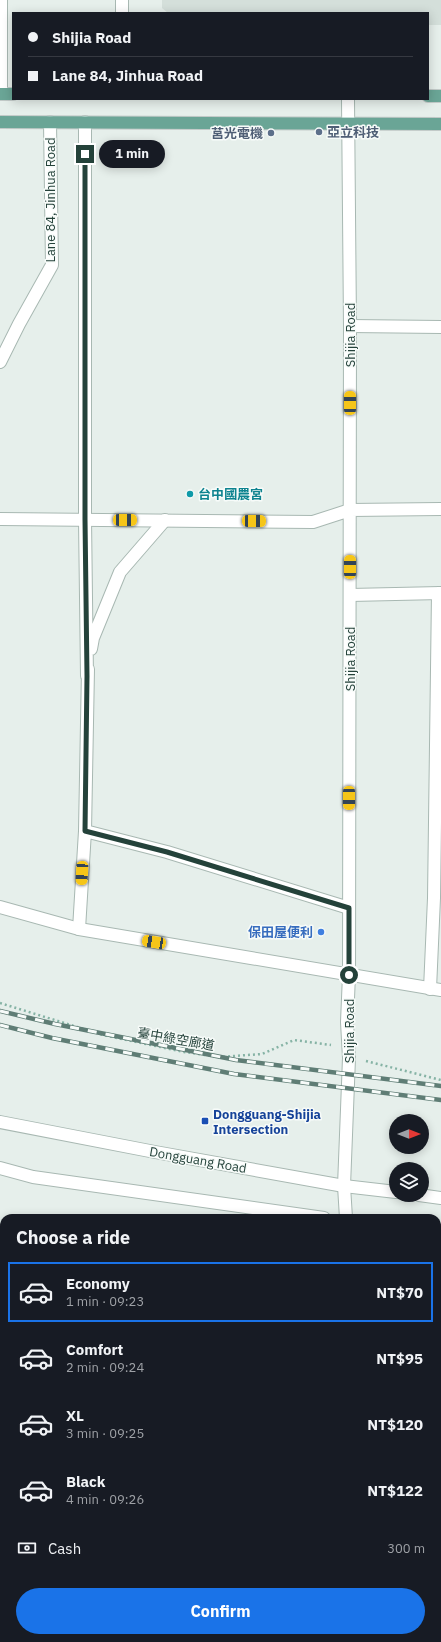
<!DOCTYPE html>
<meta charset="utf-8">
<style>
:root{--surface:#171b24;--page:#20242c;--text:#f1f3f6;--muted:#9ea1a6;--line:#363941;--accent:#1a73e8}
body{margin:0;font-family:"IBM Plex Sans","Noto Sans TC",sans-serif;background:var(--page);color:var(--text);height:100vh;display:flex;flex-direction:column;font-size:15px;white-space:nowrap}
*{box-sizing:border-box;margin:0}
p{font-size:13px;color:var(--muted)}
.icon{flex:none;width:22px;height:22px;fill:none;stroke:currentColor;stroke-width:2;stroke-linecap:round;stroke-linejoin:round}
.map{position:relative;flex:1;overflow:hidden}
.drawer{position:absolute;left:0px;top:1214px;width:441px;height:428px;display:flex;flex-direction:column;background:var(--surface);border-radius:12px 12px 0 0;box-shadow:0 2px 10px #0003}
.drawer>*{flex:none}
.top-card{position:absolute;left:12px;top:12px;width:417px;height:88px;border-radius:0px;box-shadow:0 2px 10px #0003;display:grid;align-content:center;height:88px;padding:0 16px;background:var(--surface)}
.needle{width:26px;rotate:90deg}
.fabs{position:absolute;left:389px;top:1114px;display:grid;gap:8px}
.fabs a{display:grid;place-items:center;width:40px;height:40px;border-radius:50%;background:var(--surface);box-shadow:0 2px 10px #0003;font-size:20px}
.end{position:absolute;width:18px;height:18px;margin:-9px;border:5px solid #24423a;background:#fff;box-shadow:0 0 0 2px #fff}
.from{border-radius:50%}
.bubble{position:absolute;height:28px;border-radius:14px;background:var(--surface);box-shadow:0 2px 10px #0003;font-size:13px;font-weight:700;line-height:28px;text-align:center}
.car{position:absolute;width:12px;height:24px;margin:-12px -6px;border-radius:5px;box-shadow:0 0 3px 1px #0007;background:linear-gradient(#f5c518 24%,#345 0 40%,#f5c518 0 76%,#345 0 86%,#f5c518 0)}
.top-card b{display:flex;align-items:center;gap:14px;height:38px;font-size:15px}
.top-card b+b{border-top:1px solid var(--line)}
.top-card i{width:10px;height:10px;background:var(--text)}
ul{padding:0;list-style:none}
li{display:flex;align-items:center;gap:12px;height:60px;margin:0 8px 6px;padding:0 8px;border:2px solid transparent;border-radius:0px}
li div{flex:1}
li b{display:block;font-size:15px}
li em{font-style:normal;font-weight:700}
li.current{border-color:var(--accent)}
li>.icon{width:36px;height:36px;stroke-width:1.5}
h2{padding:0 16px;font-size:18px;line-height:48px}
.pay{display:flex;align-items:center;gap:10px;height:44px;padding:0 16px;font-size:15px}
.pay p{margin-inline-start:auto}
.primary-button{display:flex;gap:8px;margin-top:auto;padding:8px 16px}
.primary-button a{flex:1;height:46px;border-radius:24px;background:var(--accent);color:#fff;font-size:16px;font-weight:700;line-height:46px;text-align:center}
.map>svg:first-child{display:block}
.built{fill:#d4dfda}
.building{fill:#bbcac4}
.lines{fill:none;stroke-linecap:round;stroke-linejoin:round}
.service-casing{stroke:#a8b8b2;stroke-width:14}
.minor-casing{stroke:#a8b8b2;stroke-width:14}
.tertiary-casing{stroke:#a8b8b2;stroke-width:14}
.primary-casing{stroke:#c2cac8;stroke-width:14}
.path{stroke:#86b3a5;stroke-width:2.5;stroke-dasharray:2 3;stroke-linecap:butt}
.service{stroke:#fff;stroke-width:12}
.minor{stroke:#fff;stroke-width:12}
.tertiary{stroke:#fff;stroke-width:12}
.primary{stroke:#6aa596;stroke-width:12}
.rail-casing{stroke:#5f7d75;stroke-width:4.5}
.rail{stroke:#f7fbf9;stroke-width:3;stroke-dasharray:9;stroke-linecap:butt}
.route{stroke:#24423a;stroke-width:5}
.service-dot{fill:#5c6f8a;stroke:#f7fbf9;stroke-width:1.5}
.culture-dot{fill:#0f9aa8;stroke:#f7fbf9;stroke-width:1.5}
.shop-dot{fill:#3f7fe0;stroke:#f7fbf9;stroke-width:1.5}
.transit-dot{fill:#1a4fb4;stroke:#f7fbf9;stroke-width:1.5}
.labels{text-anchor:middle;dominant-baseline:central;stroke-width:3;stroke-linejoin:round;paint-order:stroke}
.service-label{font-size:13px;font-weight:bold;fill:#4e5e75;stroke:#f7fbf9;text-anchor:start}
.street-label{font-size:13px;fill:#24423a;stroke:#f7fbf9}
.culture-label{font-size:13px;font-weight:bold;fill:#0d838f;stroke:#f7fbf9;text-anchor:start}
.shop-label{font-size:13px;font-weight:bold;fill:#366cbe;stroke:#f7fbf9;text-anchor:end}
.transit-label{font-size:13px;font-weight:bold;fill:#164399;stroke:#f7fbf9;text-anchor:start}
</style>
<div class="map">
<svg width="441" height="1642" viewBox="0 0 441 1642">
<rect width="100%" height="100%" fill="#e6efeb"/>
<!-- built -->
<path class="built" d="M162 0H441V25H428V13H168L162 8Z"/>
<!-- building -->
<path class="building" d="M437 1258H441V1552L437 1551Z"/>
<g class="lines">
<!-- service casing -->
<g class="service-casing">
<path id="service" d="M1 0V94
M85 122V519L87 676
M350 326 441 327
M0 362 19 324 52 265 50 122
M350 595 441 593
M91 649 93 638 120 572 165 520
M85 831 167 852 349 908
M79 929 85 831 88 669
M430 989 434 898 438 593
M0 1273 4 1274
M0 1558 4 1561
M88 1638 92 1642
M154 1642 166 1638"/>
</g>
<!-- minor casing -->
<g class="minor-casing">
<path id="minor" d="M122 13V0
M0 519 313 522 350 510 441 509
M346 1218 344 1186 349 1058 347 1022 349 975 350 326 348 99
M0 1398H4
M0 1606H4
M346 1638V1642"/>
</g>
<!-- tertiary casing -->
<g class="tertiary-casing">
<path id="tertiary" d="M0 907 79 929 441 990
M0 1122 155 1152 344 1186 396 1192
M0 1168 33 1177 324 1218
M419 1195 441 1198
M437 1233 441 1234"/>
</g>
<!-- primary casing -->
<g class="primary-casing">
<path id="primary" d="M0 94H13
M428 96H441
M0 122 441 124"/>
</g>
<!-- path -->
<path class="path" d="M0 1003 103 1035 184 1052 220 1057 262 1054 294 1040 331 1045
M366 1061 441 1080"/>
<!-- service -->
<use href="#service" class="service"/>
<!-- minor -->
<use href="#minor" class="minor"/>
<!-- tertiary -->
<use href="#tertiary" class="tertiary"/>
<!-- primary -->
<use href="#primary" class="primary"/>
<!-- rail casing -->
<g class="rail-casing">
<path id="rail" d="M0 1011 55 1024 236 1060 441 1086
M0 1025 52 1038 234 1074 441 1100"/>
</g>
<!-- rail -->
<use href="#rail" class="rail"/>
</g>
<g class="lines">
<!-- route -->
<path class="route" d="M85 154V519L87 676 85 831 167 852 349 908V975"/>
</g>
<!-- markers -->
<g class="service-dot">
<circle cx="319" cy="132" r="4"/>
<circle cx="271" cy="133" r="4"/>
</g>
<circle class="culture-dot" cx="190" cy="494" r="4"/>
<circle class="shop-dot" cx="321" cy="932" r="4"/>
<rect class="transit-dot" x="201" y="1117" width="8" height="8" rx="2"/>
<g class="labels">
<!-- service labels -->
<g class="service-label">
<text x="327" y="132">亞立科技</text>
<text x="263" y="133" text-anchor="end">莒光電機</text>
</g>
<!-- street labels -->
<g class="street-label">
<text transform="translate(50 200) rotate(-90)">Lane 84, Jinhua Road</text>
<text transform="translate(350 335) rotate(-90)">Shijia Road</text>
<text transform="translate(350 659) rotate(-90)">Shijia Road</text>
<text transform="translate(349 1031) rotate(-90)">Shijia Road</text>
<text transform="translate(176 1039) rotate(10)">臺中綠空廊道</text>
<text transform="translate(198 1160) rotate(10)">Dongguang Road</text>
</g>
<!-- culture labels -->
<g class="culture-label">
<text x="198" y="494">台中國農宮</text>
</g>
<!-- shop labels -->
<g class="shop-label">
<text x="313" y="932">保田屋便利</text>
</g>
<!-- transit labels -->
<g class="transit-label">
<text x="213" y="1114">Dongguang-Shijia<tspan x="213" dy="15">Intersection</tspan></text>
</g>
</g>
</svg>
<div class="fabs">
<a><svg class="needle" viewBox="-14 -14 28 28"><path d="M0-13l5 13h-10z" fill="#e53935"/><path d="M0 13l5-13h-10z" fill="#9ea1a6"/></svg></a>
<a><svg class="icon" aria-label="layers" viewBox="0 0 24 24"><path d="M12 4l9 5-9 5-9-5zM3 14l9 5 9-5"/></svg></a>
</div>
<i class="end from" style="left:349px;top:975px"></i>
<i class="end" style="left:85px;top:154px"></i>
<div class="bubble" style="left:99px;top:140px;width:66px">1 min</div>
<i class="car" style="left:350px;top:403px;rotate:0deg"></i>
<i class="car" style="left:125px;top:520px;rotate:90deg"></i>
<i class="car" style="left:254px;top:521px;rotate:91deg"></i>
<i class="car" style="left:350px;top:567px;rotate:0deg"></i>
<i class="car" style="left:349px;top:798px;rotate:180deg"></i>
<i class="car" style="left:82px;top:873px;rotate:183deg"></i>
<i class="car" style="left:154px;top:942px;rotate:279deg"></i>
<div class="top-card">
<b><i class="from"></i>Shijia Road</b>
<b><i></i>Lane 84, Jinhua Road</b>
</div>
<section class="drawer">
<h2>Choose a ride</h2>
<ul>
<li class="current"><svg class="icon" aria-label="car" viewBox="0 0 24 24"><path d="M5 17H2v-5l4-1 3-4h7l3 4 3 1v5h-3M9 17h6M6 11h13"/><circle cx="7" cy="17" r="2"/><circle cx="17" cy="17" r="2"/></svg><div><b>Economy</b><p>1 min · 09:23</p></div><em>NT$70</em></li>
<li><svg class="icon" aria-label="car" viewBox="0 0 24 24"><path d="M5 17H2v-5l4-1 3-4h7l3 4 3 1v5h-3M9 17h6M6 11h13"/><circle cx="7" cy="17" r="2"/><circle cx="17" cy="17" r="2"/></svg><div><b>Comfort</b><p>2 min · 09:24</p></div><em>NT$95</em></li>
<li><svg class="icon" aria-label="car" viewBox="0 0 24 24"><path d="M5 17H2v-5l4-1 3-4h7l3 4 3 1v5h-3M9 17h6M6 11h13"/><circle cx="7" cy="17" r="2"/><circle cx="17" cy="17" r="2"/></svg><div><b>XL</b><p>3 min · 09:25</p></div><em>NT$120</em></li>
<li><svg class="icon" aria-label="car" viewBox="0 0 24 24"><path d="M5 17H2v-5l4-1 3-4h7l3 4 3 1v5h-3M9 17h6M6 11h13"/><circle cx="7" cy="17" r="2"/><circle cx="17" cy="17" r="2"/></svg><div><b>Black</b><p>4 min · 09:26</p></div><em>NT$122</em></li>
</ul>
<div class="pay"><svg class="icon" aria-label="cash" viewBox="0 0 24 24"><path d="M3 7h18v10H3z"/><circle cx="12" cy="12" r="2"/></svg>Cash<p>300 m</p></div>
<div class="primary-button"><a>Confirm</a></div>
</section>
</div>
